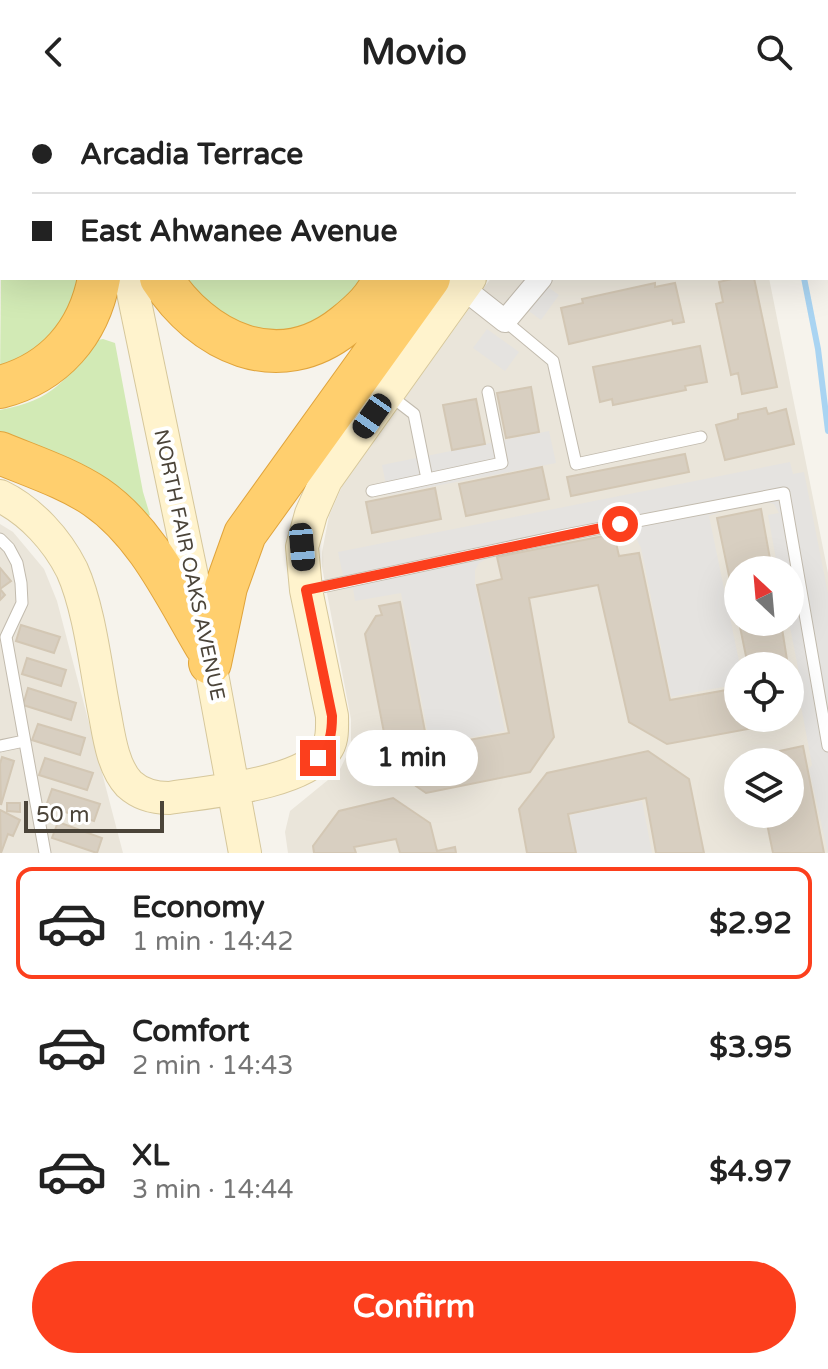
<!DOCTYPE html>
<meta charset="utf-8">
<style>
:root{--surface:#fff;--page:#f6f6f6;--text:#222;--muted:#767676;--line:#e0e0e0;--accent:#fc3f1d}
body{margin:0;font-family:"Varela Round",sans-serif;background:var(--page);color:var(--text);height:100vh;display:flex;flex-direction:column;font-size:30px;white-space:nowrap}
*{box-sizing:border-box;margin:0}
p{font-size:26px;color:var(--muted)}
.icon{flex:none;width:44px;height:44px;fill:none;stroke:currentColor;stroke-width:2;stroke-linecap:round;stroke-linejoin:round}
.map{position:relative;height:749px;overflow:hidden}
.drawer{display:flex;flex-direction:column;background:var(--surface);flex:1}
.drawer>*{flex:none}
.hud{position:absolute;left:0px;top:0px;width:828px;height:176px;box-shadow:0 8px 32px #0002;display:grid;align-content:center;height:176px;padding:0 32px;background:var(--surface)}
.needle{width:52px;rotate:334deg}
.controls{position:absolute;left:724px;top:452px;display:grid;gap:16px}
.controls a{display:grid;place-items:center;width:80px;height:80px;border-radius:50%;background:var(--surface);box-shadow:0 8px 32px #0002;font-size:40px}
.scale{position:absolute;left:24px;bottom:20px;width:140px;box-sizing:border-box;padding-left:8px;border:4px solid #4b4439;border-top:0;font-size:22px;line-height:28px;white-space:nowrap;color:#4b4439;-webkit-text-stroke:6px #fff;paint-order:stroke}
.end{position:absolute;width:36px;height:36px;margin:-18px;border:10px solid #fc3f1d;background:#fff;box-shadow:0 0 0 4px #fff}
.from{border-radius:50%}
.bubble{position:absolute;height:56px;border-radius:28px;background:var(--surface);box-shadow:0 8px 32px #0002;font-size:26px;font-weight:700;line-height:56px;text-align:center}
.car{position:absolute;width:24px;height:48px;margin:-24px -12px;border-radius:10px;box-shadow:0 0 6px 2px #0007;background:linear-gradient(#222 24%,#8ab4d8 0 40%,#222 0 76%,#8ab4d8 0 86%,#222 0)}
.hud b{display:flex;align-items:center;gap:28px;height:76px;font-size:30px}
.hud b+b{border-top:2px solid var(--line)}
.hud i{width:20px;height:20px;background:var(--text)}
ul{padding:14px 0 0;list-style:none}
li{display:flex;align-items:center;gap:24px;height:112px;margin:0 16px 12px;padding:0 16px;border:4px solid transparent;border-radius:16px}
li div{flex:1}
li b{display:block;font-size:30px}
li em{font-style:normal;font-weight:700}
li.selected{border-color:var(--accent)}
li>.icon{width:72px;height:72px;stroke-width:1.5}
.action{display:flex;gap:16px;margin-top:auto;padding:16px 32px}
.action a{flex:1;height:92px;border-radius:48px;background:var(--accent);color:#fff;font-size:32px;font-weight:700;line-height:92px;text-align:center}
header{display:flex;justify-content:space-between;align-items:center;height:104px;padding:0 32px;background:var(--surface);font-size:36px;font-weight:700}
.map>svg:first-child{display:block}
.residential{fill:#eae5da;fill-rule:evenodd}
.green{fill:#d2eab5}
.parking{fill:#e5e3e0}
.lines{fill:none;stroke-linecap:round;stroke-linejoin:round}
.stream{stroke:#a9d4f2;stroke-width:6}
.building{fill:#d8cfc1;stroke:#d3c7b4;stroke-width:2}
.lane-casing{stroke:#c2bbae;stroke-width:13}
.street-casing{stroke:#c2bbae;stroke-width:24}
.secondary-casing{stroke:#d6c79b;stroke-width:34}
.highway-casing{stroke:#e0a43c;stroke-width:44}
.lane{stroke:#fff;stroke-width:11}
.street{stroke:#fff;stroke-width:22}
.secondary{stroke:#fff3cd;stroke-width:32}
.highway{stroke:#ffcf6e;stroke-width:42}
.route{stroke:#fc3f1d;stroke-width:10}
.labels{text-anchor:middle;dominant-baseline:central;stroke-width:8;stroke-linejoin:round;paint-order:stroke}
.street-label{font-size:20px;fill:#4b4439;stroke:#fff}
</style>
<header><svg class="icon" aria-label="back" viewBox="0 0 24 24"><path d="M15 5l-7 7 7 7"/></svg>Movio<svg class="icon" aria-label="search" viewBox="0 0 24 24"><circle cx="10" cy="10" r="6"/><path d="M15 15l6 6"/></svg></header>
<div class="map">
<svg width="828" height="749" viewBox="0 0 828 749">
<rect width="100%" height="100%" fill="#f6f3ec"/>
<!-- residential -->
<path class="residential" d="M792 0H828V182L826 2Z
M491 174H769L828 469V749H288L285 728 290 707 339 667 351 643V615L322 463V448L329 412 343 380ZM738 466H790V518H738ZM738 562H790V614H738ZM738 658H790V710H738Z
M0 420 13 428 44 465 57 497 123 749H0Z"/>
<!-- green -->
<path class="green" d="M2 65V174H89L68 224 0 274Z
M185 174H366L355 192 305 224 274 230 221 215Z
M103 235 115 239 143 388 150 411 136 419 0 342V306C54 296 65 276 98 236Z"/>
<!-- parking -->
<path class="parking" d="M525 174H535L559 191 541 216 511 194Z
M487 225 519 248 505 267 473 244Z
M549 327 556 359 388 391 382 361Z
M790 358 793 370 804 368 828 490V749L809 665 812 661 795 570 799 569 789 518 790 466H778L768 411 779 409 774 400 761 397 736 402 709 412 740 562 738 580 671 593 641 444 634 430 616 427 494 451 479 459 475 466V480L505 627 430 641 401 489 355 497 353 484 346 486 338 448Z
M642 697 652 749H577L570 711Z"/>
<g class="lines">
<!-- stream -->
<path class="stream" d="M762 0 763 2
M804 174 818 245 828 327"/>
</g>
<!-- building -->
<path class="building" d="M736 174H754L777 283 742 290 738 269 731 271 716 200 723 198 719 178Z
M655 179V183L675 179 684 218 673 220 672 216 569 240 561 204 583 199 582 195Z
M700 242 707 278 685 282 686 286 613 301 612 295 600 298 593 263Z
M531 283 539 328 506 334 497 289Z
M476 295 485 340 452 346 443 301Z
M766 304 768 310 786 305 794 340 725 356 716 321 738 315V310Z
M685 350 689 368 571 392 567 373Z
M542 363 549 395 466 412 459 380Z
M435 384 441 415 372 429 366 398Z
M761 405 772 466H738V515L717 414Z
M614 430 619 452 639 449 670 596 738 584V614H774L770 621 667 640 629 618 598 481 529 494 554 633 530 668 426 689 391 665 365 530 376 512 382 511 379 502 400 498 428 643 509 629 477 481 502 475 497 453Z
M0 464 11 477 0 485 5 491 0 496Z
M739 518H781L788 562H748Z
M21 521 60 533 54 549 16 537Z
M27 554 66 566 61 582 22 570Z
M28 584 76 599 71 616 23 601Z
M38 620 85 634 80 651 32 636Z
M803 642 824 749H773L765 710H790V658H774L780 647Z
M648 647 689 675 704 749H656L646 694 568 710 576 749H527L519 705 547 669Z
M2 653 14 657 1 701 0 660Z
M45 654 93 669 87 686 39 671Z
M52 685 100 700 94 717 46 702Z
M393 694 430 719 437 747 455 743 456 749H400L396 735 354 743 356 749H314L313 742 339 707Z
M7 699H20V708L7 707Z
M0 706 20 716 13 732 8 730 1 749Z
M58 718 102 734 97 749 52 734Z"/>
<g class="lines">
<!-- lane casing -->
<g class="lane-casing">
<path id="lane" d="M505 217 553 257 576 360 701 333
M388 290 414 310 427 375
M372 387 502 359 488 288
M0 435 9 444 17 459 21 479 22 499 6 533 45 749
M308 486 570 430 784 389 828 642
M0 642 24 637"/>
</g>
<!-- street casing -->
<g class="street-casing">
<path id="street" d="M657 0 658 2
M463 184 505 217 541 174"/>
</g>
<!-- secondary casing -->
<g class="secondary-casing">
<path id="secondary" d="M96 0 97 2
M603 2 605 0
M130 174 210 559 245 749
M0 392C31 407 57 436 72 466 90 506 96 567 105 611 109 633 113 663 129 680 141 691 154 694 169 694 208 688 308 680 328 643 333 634 332 623 332 612L306 486 302 443 311 410 326 376 470 174"/>
</g>
<!-- highway casing -->
<g class="highway-casing">
<path id="highway" d="M176 0 182 2
M61 2 71 0
M249 2H282
M556 2 558 0
M0 30 2 28
M161 174C202 238 278 275 345 221 361 208 377 194 384 174
M0 283C54 269 89 229 99 174
M0 349C31 362 68 374 96 393 147 428 175 490 206 542
M210 559 226 483 245 430 429 174"/>
</g>
<!-- lane -->
<use href="#lane" class="lane"/>
<!-- street -->
<use href="#street" class="street"/>
<!-- secondary -->
<use href="#secondary" class="secondary"/>
<!-- highway -->
<use href="#highway" class="highway"/>
</g>
<g class="lines">
<!-- route -->
<path class="route" d="M318 654C330 641 332 630 332 612L306 486 620 420"/>
</g>
<g class="labels">
<!-- street labels -->
<g class="street-label">
<text transform="translate(189 461) rotate(78)">NORTH FAIR OAKS AVENUE</text>
</g>
</g>
</svg>
<div class="controls">
<a><svg class="needle" viewBox="-14 -14 28 28"><path d="M0-13l5 13h-10z" fill="#e53935"/><path d="M0 13l5-13h-10z" fill="#767676"/></svg></a>
<a><svg class="icon" aria-label="locate" viewBox="0 0 24 24"><circle cx="12" cy="12" r="6"/><path d="M12 2v4M12 18v4M2 12h4M18 12h4"/></svg></a>
<a><svg class="icon" aria-label="layers" viewBox="0 0 24 24"><path d="M12 4l9 5-9 5-9-5zM3 14l9 5 9-5"/></svg></a>
</div>
<div class="scale">50 m</div>
<i class="end from" style="left:620px;top:420px"></i>
<i class="end" style="left:318px;top:654px"></i>
<div class="bubble" style="left:346px;top:626px;width:132px">1 min</div>
<i class="car" style="left:372px;top:312px;rotate:215deg"></i>
<i class="car" style="left:302px;top:443px;rotate:175deg"></i>
<div class="hud">
<b><i class="from"></i>Arcadia Terrace</b>
<b><i></i>East Ahwanee Avenue</b>
</div>
</div>
<section class="drawer">
<ul>
<li class="selected"><svg class="icon" aria-label="car" viewBox="0 0 24 24"><path d="M5 17H2v-5l4-1 3-4h7l3 4 3 1v5h-3M9 17h6M6 11h13"/><circle cx="7" cy="17" r="2"/><circle cx="17" cy="17" r="2"/></svg><div><b>Economy</b><p>1 min · 14:42</p></div><em>$2.92</em></li>
<li><svg class="icon" aria-label="car" viewBox="0 0 24 24"><path d="M5 17H2v-5l4-1 3-4h7l3 4 3 1v5h-3M9 17h6M6 11h13"/><circle cx="7" cy="17" r="2"/><circle cx="17" cy="17" r="2"/></svg><div><b>Comfort</b><p>2 min · 14:43</p></div><em>$3.95</em></li>
<li><svg class="icon" aria-label="car" viewBox="0 0 24 24"><path d="M5 17H2v-5l4-1 3-4h7l3 4 3 1v5h-3M9 17h6M6 11h13"/><circle cx="7" cy="17" r="2"/><circle cx="17" cy="17" r="2"/></svg><div><b>XL</b><p>3 min · 14:44</p></div><em>$4.97</em></li>
</ul>
<div class="action"><a>Confirm</a></div>
</section>
